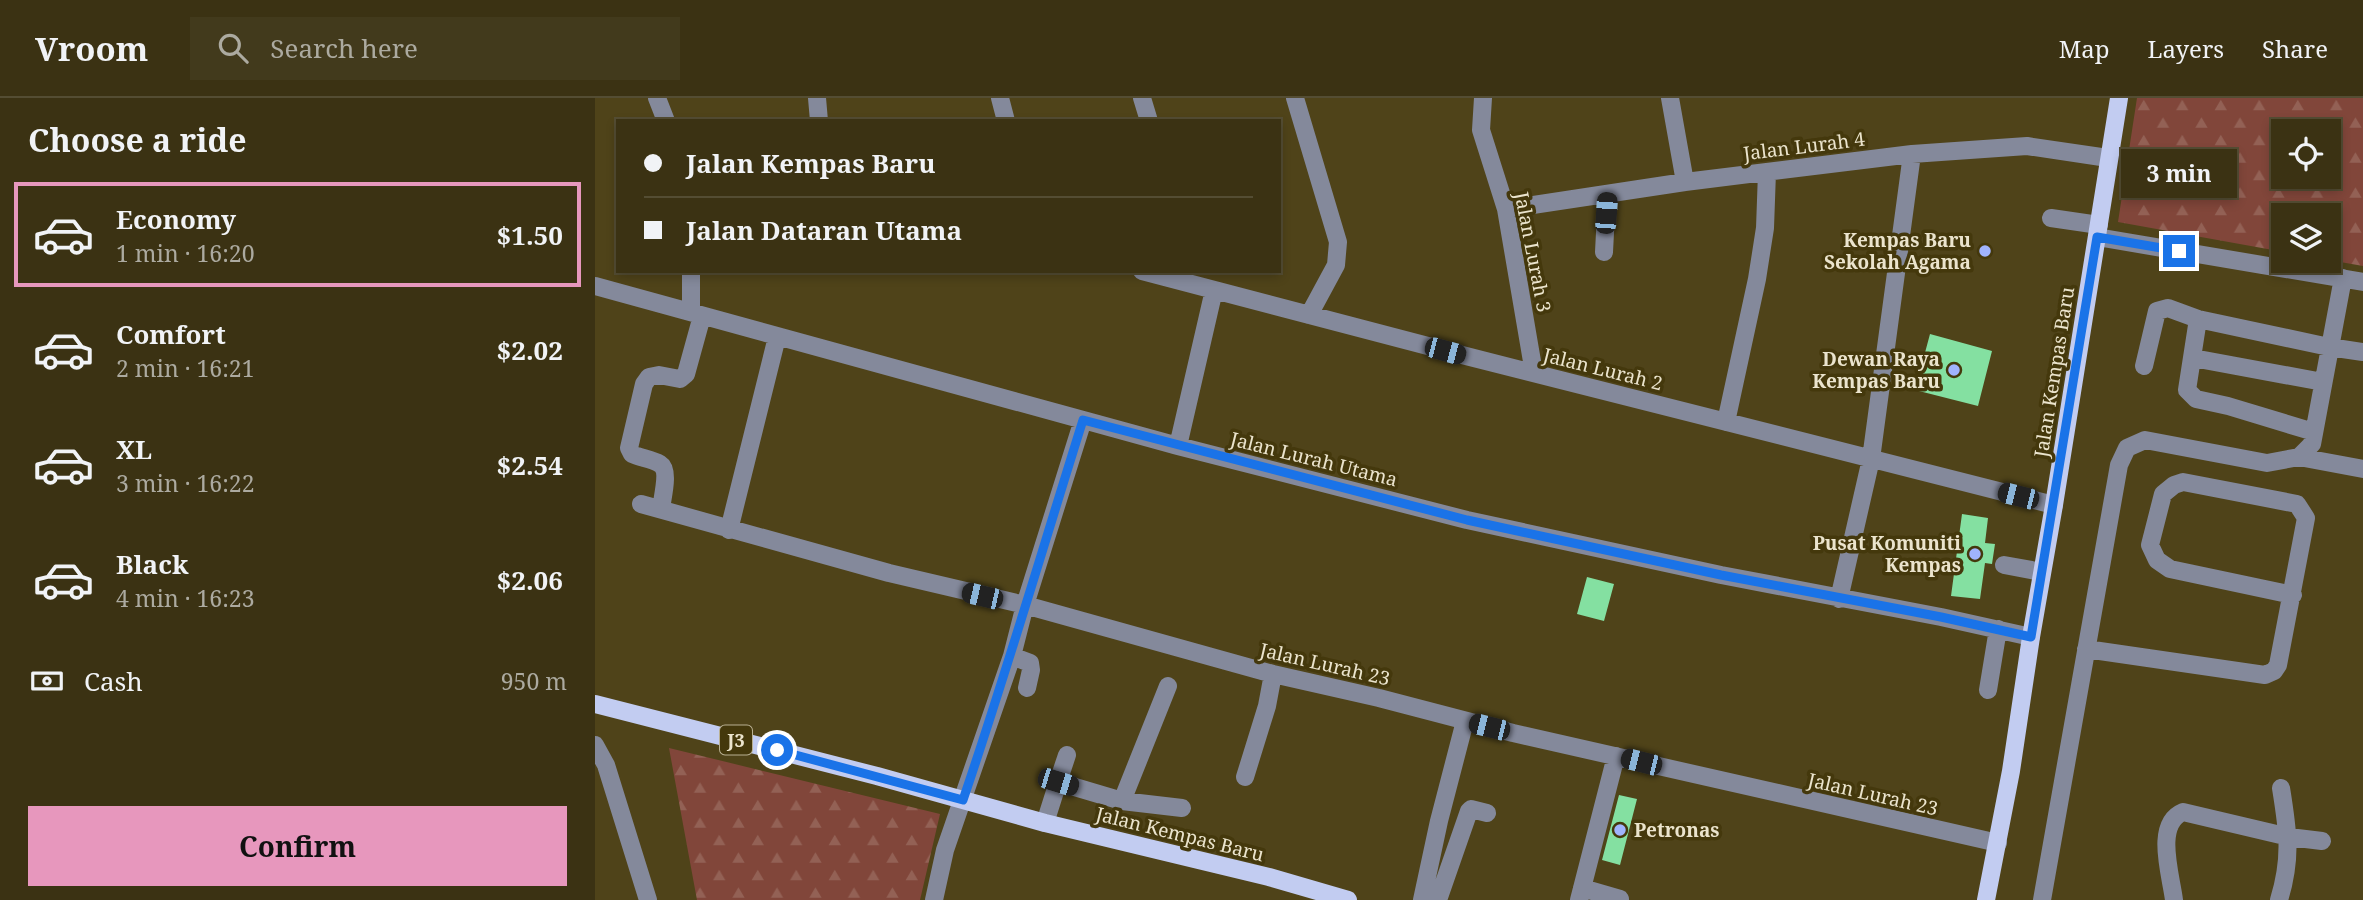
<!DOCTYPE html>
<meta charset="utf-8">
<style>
:root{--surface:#3b3213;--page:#423a1c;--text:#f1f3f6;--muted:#acaaa0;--line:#544d33;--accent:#e797bd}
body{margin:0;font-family:"Noto Serif",serif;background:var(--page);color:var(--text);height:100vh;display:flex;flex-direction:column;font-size:26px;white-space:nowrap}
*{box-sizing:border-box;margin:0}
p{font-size:23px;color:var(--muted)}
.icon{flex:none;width:38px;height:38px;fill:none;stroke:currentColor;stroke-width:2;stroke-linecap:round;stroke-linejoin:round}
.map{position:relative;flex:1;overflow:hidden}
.sheet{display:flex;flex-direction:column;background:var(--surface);width:595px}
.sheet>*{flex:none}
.top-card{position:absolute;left:21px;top:21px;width:665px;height:154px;border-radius:0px;box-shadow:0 4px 10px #0003,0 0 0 2px var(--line);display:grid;align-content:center;height:154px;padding:0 28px;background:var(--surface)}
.buttons{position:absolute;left:1676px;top:21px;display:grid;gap:14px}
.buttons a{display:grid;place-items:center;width:70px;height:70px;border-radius:0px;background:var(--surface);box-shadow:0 4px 10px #0003,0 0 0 2px var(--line);font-size:35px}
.end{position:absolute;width:32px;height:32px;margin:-16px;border:9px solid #1a73e8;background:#fff;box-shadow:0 0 0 4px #fff}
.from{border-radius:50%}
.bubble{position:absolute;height:49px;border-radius:0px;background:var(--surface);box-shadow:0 4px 10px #0003,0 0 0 2px var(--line);font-size:23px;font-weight:700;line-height:49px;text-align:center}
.car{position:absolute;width:21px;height:42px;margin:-21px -10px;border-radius:9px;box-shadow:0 0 5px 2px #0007;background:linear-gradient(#222 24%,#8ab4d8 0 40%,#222 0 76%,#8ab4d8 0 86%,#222 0)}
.top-card b{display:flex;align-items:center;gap:24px;height:66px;font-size:26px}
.top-card b+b{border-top:2px solid var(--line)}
.top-card i{width:18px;height:18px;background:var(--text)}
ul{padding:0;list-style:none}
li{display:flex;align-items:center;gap:21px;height:105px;margin:0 14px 10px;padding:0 14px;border:4px solid transparent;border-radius:0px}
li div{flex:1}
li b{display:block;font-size:26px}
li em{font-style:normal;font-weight:700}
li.selected{border-color:var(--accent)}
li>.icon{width:63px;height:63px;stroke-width:1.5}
h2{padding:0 28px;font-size:32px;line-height:84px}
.pay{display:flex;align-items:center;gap:18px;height:77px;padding:0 28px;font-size:26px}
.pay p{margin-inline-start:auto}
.primary-button{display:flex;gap:14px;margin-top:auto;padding:14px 28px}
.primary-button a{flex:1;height:80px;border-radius:0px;background:var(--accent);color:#111;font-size:28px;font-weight:700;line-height:80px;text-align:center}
header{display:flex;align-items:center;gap:42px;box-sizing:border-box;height:98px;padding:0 35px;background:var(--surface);border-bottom:2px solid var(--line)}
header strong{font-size:33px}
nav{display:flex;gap:38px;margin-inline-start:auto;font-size:24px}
.search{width:490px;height:63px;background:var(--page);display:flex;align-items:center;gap:18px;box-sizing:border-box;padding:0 24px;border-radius:0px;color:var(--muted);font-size:26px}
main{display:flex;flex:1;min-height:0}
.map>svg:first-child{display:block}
.forest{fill:url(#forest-firs);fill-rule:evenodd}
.building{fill:#84e0a1}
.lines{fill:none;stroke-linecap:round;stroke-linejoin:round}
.minor{stroke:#84899b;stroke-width:18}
.major{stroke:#c2ccf1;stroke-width:18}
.route{stroke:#1a73e8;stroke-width:9}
.poi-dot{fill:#a0b3fd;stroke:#44380c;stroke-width:2.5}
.labels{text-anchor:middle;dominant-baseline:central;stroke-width:7;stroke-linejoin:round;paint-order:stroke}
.shield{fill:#44380c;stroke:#b9b093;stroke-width:2}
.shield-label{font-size:18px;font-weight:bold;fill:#ebe4cd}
.street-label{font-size:19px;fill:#ebe4cd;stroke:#44380c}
.poi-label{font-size:19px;font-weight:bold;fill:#ebe4cd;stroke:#44380c;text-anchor:end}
</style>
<header>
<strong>Vroom</strong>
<div class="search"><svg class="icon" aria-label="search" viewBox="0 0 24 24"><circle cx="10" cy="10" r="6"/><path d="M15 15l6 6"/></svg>Search here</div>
<nav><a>Map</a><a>Layers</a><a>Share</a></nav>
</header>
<main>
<section class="sheet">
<h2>Choose a ride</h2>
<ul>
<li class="selected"><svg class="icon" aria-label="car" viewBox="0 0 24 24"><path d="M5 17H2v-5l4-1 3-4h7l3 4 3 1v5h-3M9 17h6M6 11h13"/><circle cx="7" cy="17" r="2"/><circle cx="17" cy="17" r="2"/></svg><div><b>Economy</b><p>1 min · 16:20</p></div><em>$1.50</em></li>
<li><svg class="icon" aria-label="car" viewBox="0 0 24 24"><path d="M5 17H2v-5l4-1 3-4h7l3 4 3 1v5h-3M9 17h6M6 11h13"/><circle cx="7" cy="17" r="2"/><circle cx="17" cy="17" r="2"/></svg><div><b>Comfort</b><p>2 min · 16:21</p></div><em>$2.02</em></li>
<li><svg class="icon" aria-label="car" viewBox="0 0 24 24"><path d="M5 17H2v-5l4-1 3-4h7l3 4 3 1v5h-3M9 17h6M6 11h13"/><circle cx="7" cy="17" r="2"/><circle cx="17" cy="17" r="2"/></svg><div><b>XL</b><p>3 min · 16:22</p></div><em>$2.54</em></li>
<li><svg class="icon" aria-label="car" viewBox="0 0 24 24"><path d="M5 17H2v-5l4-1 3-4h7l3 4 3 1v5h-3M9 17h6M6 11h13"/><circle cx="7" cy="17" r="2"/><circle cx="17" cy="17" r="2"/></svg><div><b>Black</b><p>4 min · 16:23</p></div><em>$2.06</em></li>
</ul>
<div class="pay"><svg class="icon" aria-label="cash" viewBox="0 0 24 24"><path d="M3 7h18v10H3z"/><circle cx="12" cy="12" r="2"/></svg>Cash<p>950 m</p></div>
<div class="primary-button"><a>Confirm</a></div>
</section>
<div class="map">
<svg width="1768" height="802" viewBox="0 0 1768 802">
<defs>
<pattern id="forest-firs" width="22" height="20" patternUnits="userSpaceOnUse" patternTransform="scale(1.75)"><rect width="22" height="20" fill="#81463a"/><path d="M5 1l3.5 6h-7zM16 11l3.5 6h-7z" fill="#936155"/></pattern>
</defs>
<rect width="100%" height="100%" fill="#4f4319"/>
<!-- forest -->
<path class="forest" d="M1542 0H1768V168L1734 162V117H1689V154L1523 124ZM1689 33H1734V79H1689Z
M74 650 345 716 325 802H102Z"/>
<!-- building -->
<path class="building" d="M1335 236 1397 253 1383 308 1320 292Z
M1367 416 1393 420 1390 445 1400 446 1397 466 1390 465 1385 501 1356 498Z
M992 479 1019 486 1009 523 982 516Z
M1024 697 1042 701 1025 767 1007 762Z"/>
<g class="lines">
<!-- minor -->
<path class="minor" d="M62 0 71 23
M222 0 224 23
M405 0 411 23
M547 0 554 23
M700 0 743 144 741 167 714 217
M888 0 886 32 911 111 939 275
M1075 0 1090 84
M911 111 1090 84 1317 56 1432 48 1513 60
M1456 120 1504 127
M1502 139 1768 184
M1009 154 1012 96
M96 173V213
M547 173 871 258 1459 407
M0 188 583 348 872 422 1126 477 1346 519 1436 539
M1603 221 1592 292 1601 301 1633 308 1719 334
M1598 260 1728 284
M1549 268 1562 213 1573 210 1603 221 1734 249 1768 254
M1131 324 1162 181 1170 130 1172 74
M583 348 619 192
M1704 359 1768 371
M46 406 294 475 430 507 678 576 784 600 918 635 1403 745
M66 411C67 401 75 372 65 366 57 361 45 360 37 356L34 350 49 286 54 279 64 277 85 281 91 276 107 218
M134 432 182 239
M1409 467 1447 474
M1244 501 1276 361 1317 56
M1491 551 1670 577 1679 573 1683 567 1711 420 1702 406 1588 384 1579 387 1568 396 1555 447 1562 462 1575 471 1698 497
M417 558 435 565 436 572 432 590
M1393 592 1403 531
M0 647 11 667 53 802
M650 679 672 608 678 576
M463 684 472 657
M527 703 587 710
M450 725 463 684 527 703 573 588
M987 790 1025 801
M339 802 350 752 417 558 430 507 488 322
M827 802 844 723 870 623
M843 802 874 713 876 711 892 715
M984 802 1021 658
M1447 802 1524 367 1532 350 1550 342 1672 365 1704 359 1717 346 1748 180
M1579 802C1576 777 1559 726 1588 714L1694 739 1727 743
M1684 802C1697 760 1693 733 1686 690"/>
<!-- major -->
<path class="major" d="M0 606 282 678 450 725 674 779 753 802
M1391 802 1416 673 1436 539 1459 407 1524 0"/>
</g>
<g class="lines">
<!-- route -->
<path class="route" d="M182 652 368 702C411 576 448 449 488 322L872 422 1126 477 1346 519 1436 539 1502 139 1584 153"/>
</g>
<!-- markers -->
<g class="poi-dot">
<circle cx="1390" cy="153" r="7"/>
<circle cx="1359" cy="272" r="7"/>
<circle cx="1380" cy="456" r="7"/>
<circle cx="1025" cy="732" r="7"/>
</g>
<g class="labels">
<!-- shield labels -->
<rect class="shield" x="125" y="627.5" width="32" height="29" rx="5"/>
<g class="shield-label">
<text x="141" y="642">J3</text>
</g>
<!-- street labels -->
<g class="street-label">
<text transform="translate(1209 48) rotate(-7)">Jalan Lurah 4</text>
<text transform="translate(938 154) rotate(79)">Jalan Lurah 3</text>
<text transform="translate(1008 271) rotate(14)">Jalan Lurah 2</text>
<text transform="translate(1459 274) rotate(-81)">Jalan Kempas Baru</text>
<text transform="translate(719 361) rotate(14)">Jalan Lurah Utama</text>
<text transform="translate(730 566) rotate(13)">Jalan Lurah 23</text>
<text transform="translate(1278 696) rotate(13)">Jalan Lurah 23</text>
<text transform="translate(585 736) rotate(14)">Jalan Kempas Baru</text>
</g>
<!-- poi labels -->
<g class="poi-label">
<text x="1376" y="142">Kempas Baru<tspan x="1376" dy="22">Sekolah Agama</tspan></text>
<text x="1345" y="261">Dewan Raya<tspan x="1345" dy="22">Kempas Baru</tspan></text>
<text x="1366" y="445">Pusat Komuniti<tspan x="1366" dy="22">Kempas</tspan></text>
<text x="1039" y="732" text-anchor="start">Petronas</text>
</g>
</g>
</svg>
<div class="buttons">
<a><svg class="icon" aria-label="locate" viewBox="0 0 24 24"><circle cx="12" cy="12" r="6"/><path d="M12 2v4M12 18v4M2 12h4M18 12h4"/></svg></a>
<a><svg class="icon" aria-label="layers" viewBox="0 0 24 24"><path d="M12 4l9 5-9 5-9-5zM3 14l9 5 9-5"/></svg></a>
</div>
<i class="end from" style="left:182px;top:652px"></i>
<i class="end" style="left:1584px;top:153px"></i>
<div class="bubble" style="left:1526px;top:51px;width:116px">3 min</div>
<i class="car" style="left:1011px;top:115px;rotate:4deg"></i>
<i class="car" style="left:850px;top:253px;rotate:105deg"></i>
<i class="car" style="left:1423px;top:398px;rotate:284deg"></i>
<i class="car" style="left:387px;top:498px;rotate:283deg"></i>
<i class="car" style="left:894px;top:629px;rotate:284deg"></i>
<i class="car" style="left:1046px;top:664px;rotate:284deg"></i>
<i class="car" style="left:463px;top:684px;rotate:107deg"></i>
<div class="top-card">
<b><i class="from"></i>Jalan Kempas Baru</b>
<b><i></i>Jalan Dataran Utama</b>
</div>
</div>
</main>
